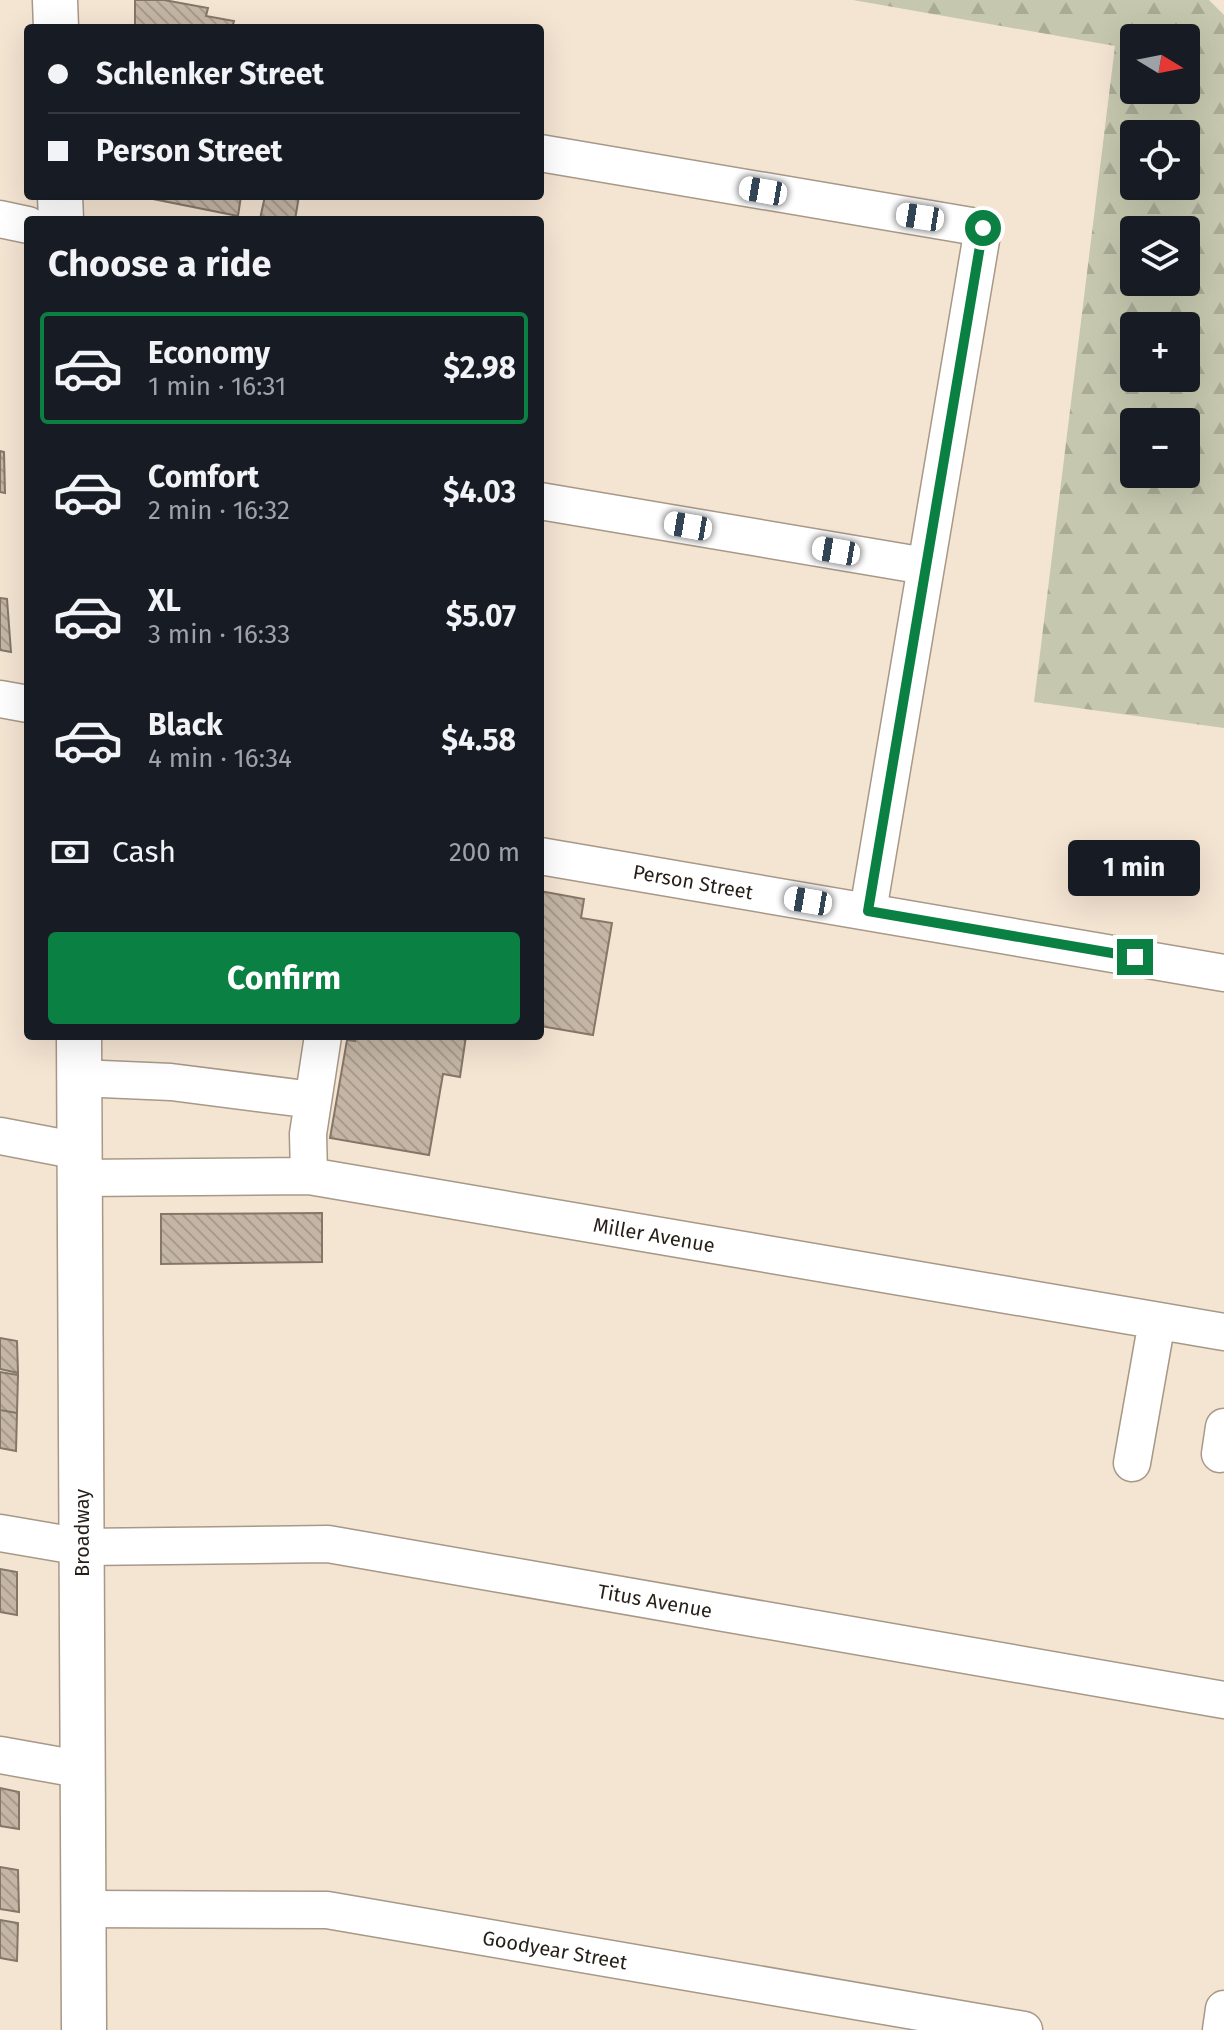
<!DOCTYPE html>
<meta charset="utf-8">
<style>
:root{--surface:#171b24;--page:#242831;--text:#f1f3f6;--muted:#9ea1a6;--line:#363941;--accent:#0b8043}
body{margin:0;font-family:"Fira Sans",sans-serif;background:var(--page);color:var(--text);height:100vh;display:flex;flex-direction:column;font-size:30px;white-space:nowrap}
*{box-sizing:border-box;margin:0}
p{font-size:26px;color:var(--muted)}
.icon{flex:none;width:44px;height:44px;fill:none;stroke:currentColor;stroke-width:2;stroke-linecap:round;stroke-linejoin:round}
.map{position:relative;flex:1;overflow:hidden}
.drawer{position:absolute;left:24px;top:216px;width:520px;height:824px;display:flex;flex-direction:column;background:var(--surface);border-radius:8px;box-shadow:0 8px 32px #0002}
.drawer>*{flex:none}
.hud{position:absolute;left:24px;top:24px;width:520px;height:176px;border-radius:8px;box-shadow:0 8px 32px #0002;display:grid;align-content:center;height:176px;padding:0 24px;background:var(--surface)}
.needle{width:52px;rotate:100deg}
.buttons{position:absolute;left:1120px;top:24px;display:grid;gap:16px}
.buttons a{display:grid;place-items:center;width:80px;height:80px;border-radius:8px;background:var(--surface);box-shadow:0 8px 32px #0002;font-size:40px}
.end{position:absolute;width:36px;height:36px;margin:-18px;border:10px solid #0b8043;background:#fff;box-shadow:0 0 0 4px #fff}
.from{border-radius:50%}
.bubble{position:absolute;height:56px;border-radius:8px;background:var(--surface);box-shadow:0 8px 32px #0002;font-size:26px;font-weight:700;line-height:56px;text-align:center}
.car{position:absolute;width:24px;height:48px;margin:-24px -12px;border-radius:10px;box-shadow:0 0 6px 2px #0007;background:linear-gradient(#fff 24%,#345 0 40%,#fff 0 76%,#345 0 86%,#fff 0)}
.hud b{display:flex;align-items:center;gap:28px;height:76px;font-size:30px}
.hud b+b{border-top:2px solid var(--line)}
.hud i{width:20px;height:20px;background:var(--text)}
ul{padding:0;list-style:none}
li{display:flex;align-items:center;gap:24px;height:112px;margin:0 16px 12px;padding:0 8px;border:4px solid transparent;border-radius:8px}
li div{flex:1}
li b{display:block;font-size:30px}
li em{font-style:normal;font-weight:700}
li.on{border-color:var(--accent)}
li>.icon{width:72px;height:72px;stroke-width:1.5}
h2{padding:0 24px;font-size:36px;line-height:96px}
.pay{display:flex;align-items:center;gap:20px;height:88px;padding:0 24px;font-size:30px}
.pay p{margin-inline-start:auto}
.button{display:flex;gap:16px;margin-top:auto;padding:16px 24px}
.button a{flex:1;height:92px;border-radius:8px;background:var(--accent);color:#fff;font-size:32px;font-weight:700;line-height:92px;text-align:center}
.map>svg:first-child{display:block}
.forest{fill:url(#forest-firs);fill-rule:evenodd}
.building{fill:url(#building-back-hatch);stroke:#857767;stroke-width:2}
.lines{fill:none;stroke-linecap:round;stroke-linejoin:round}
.minor-casing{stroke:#a79888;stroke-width:39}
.major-casing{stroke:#a79888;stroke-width:47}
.minor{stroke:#fff;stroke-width:36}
.major{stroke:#fff;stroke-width:44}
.route{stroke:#0b8043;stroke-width:10}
.labels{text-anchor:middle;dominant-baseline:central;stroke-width:6;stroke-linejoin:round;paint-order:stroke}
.street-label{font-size:20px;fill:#251f18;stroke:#fff}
</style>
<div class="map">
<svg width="1224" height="2030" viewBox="0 0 1224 2030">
<defs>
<pattern id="forest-firs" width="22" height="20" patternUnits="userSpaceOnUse" patternTransform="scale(2)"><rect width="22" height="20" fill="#c5c8ae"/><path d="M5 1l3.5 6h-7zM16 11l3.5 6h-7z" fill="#a9ab95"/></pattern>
<pattern id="building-back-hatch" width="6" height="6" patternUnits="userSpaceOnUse" patternTransform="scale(2)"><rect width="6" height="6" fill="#c4b5a4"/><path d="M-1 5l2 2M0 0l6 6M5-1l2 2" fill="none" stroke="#a89b8c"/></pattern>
</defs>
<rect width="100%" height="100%" fill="#f4e4d2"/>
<!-- forest -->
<path class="forest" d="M853 0H1209L1224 15V728L1034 702 1115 46ZM1134 38H1186V90H1134ZM1134 134H1186V186H1134ZM1134 230H1186V282H1134ZM1134 326H1186V378H1134ZM1134 422H1186V474H1134Z"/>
<!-- building -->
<path class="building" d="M135 0H164L208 8 206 16 234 21 232 28H135Z
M138 196H241L238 216Z
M265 196H299L295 220 260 219Z
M0 451 4 452 5 493 0 492Z
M0 598 7 599 11 652 0 650Z
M540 891 584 899 581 918 612 923 593 1035 540 1026Z
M355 1036H466L460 1077 443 1074 429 1155 330 1138 347 1040 355 1041Z
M322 1213V1262L161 1264V1214Z
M0 1338 17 1341 18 1373 0 1369Z
M0 1372 18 1375 17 1413 0 1410Z
M0 1410 17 1413 16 1451 0 1448Z
M0 1569 17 1572V1615L0 1612Z
M0 1788 19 1792V1829L0 1826Z
M0 1867 18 1870 19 1912 0 1909Z
M0 1920 18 1923 17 1961 0 1958Z"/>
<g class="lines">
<!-- minor casing -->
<g class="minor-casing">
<path id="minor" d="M540 153 983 228 868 911
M0 219 28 225
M540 501 925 566
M0 699 28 704
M540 856 1224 973
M79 1078 171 1082 313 1100
M0 1136 79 1151
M309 1176 308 1134 323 1036
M80 1178 309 1176 1224 1332
M1220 1454 1224 1427
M1132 1463 1157 1321
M0 1533 82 1547 328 1544 1224 1700
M0 1755 84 1770
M84 1909 327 1910 1024 2030
M1221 2030 1224 2009"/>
</g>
<!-- major casing -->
<g class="major-casing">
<path id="major" d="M55 0 56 28
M60 196 61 220
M79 1036 84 2030"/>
</g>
<!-- minor -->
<use href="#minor" class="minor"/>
<!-- major -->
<use href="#major" class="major"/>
</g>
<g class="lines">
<!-- route -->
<path class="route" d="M983 228 868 911 1135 957"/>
</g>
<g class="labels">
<!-- street labels -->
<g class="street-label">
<text transform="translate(693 882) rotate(10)">Person Street</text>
<text transform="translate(654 1235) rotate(10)">Miller Avenue</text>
<text transform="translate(82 1533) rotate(-90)">Broadway</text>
<text transform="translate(655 1601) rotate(10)">Titus Avenue</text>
<text transform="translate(555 1950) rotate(10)">Goodyear Street</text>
</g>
</g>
</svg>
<div class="buttons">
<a><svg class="needle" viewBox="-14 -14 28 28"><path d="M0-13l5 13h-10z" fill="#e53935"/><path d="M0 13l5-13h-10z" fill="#9ea1a6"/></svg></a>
<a><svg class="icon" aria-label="locate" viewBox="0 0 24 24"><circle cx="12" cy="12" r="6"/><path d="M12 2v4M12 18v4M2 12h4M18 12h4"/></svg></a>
<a><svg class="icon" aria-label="layers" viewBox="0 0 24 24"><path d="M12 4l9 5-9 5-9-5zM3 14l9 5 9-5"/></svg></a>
<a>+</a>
<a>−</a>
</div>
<i class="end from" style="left:983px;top:228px"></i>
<i class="end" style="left:1135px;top:957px"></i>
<div class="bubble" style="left:1068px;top:840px;width:132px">1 min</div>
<i class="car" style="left:763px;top:191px;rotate:280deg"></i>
<i class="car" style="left:920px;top:217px;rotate:279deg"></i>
<i class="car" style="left:688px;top:526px;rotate:280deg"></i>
<i class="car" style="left:836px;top:551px;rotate:280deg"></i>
<i class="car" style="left:808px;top:901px;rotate:280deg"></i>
<div class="hud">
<b><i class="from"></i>Schlenker Street</b>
<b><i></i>Person Street</b>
</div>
<section class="drawer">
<h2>Choose a ride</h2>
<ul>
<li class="on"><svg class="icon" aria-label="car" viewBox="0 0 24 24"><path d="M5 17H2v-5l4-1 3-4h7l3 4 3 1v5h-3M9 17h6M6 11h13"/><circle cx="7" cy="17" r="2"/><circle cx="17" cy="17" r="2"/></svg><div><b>Economy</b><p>1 min · 16:31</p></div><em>$2.98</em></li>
<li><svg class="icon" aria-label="car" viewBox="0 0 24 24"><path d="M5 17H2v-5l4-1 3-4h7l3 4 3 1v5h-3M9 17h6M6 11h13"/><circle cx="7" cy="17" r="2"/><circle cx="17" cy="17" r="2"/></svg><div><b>Comfort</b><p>2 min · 16:32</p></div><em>$4.03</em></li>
<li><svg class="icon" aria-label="car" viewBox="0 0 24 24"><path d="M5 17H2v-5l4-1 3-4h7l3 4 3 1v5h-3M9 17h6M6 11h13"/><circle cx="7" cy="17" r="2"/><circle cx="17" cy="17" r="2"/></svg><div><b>XL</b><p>3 min · 16:33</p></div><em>$5.07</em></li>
<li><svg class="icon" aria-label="car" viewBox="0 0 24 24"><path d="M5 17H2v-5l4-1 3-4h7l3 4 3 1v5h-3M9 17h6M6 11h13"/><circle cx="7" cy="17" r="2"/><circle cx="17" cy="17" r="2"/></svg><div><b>Black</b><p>4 min · 16:34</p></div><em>$4.58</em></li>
</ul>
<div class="pay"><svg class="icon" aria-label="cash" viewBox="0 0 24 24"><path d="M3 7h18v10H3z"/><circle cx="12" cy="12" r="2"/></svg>Cash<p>200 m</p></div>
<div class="button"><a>Confirm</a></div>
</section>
</div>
